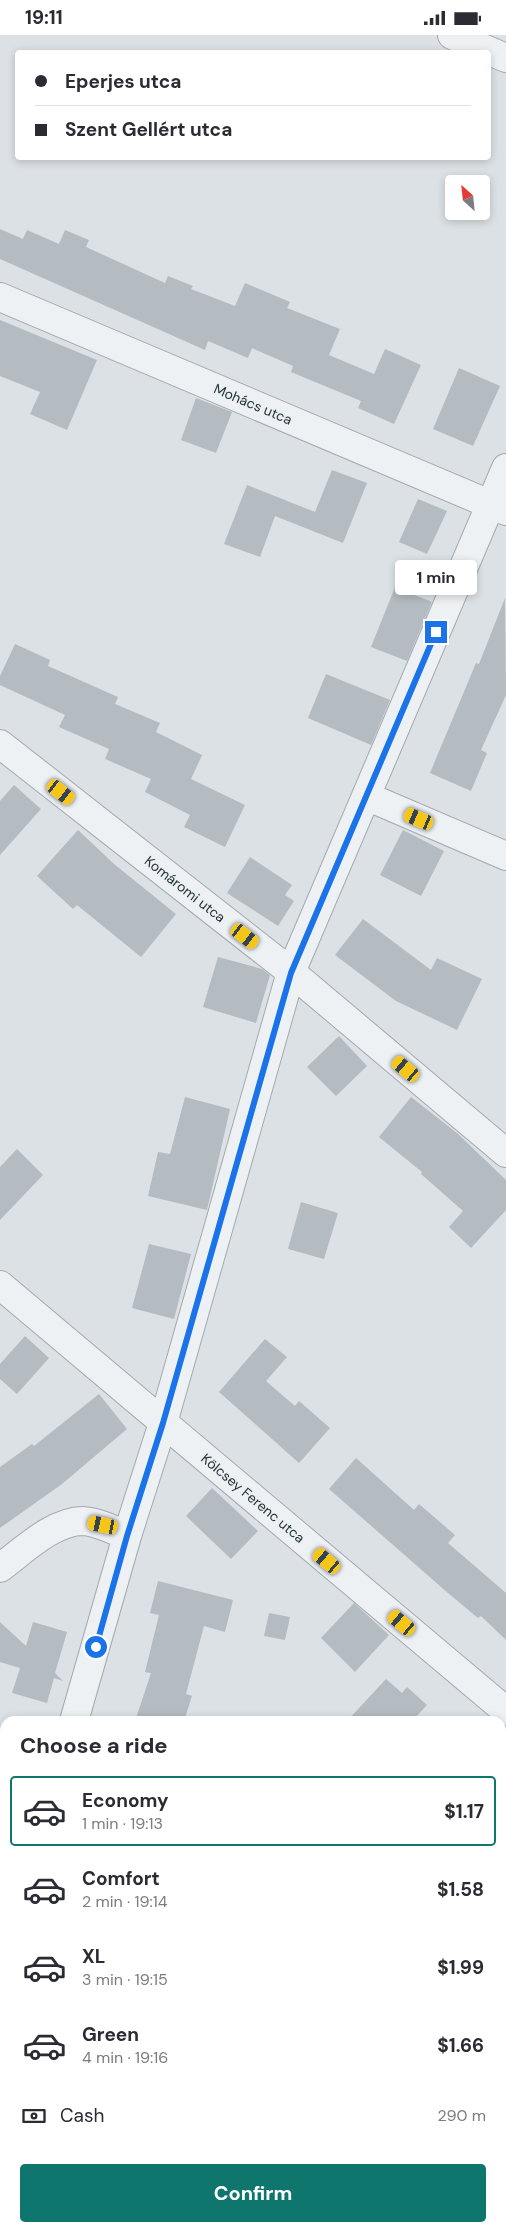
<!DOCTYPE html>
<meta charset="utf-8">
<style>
:root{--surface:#fff;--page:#f2f2f3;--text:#2b2b33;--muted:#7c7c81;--line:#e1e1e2;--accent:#0f766e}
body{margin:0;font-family:"DM Sans",sans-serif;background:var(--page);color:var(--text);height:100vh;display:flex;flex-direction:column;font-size:19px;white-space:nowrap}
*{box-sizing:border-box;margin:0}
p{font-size:16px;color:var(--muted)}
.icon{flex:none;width:28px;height:28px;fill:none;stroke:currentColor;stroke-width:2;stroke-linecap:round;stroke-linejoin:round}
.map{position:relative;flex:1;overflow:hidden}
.sheet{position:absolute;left:0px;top:1681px;width:506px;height:516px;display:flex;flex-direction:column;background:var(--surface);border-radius:15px 15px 0 0;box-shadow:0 2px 8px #0003}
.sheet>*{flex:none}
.hud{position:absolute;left:15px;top:15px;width:476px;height:110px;border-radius:5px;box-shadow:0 2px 8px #0003;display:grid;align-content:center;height:110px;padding:0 20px;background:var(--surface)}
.needle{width:32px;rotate:333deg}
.fabs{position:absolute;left:445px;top:140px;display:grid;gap:10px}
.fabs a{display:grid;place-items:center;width:45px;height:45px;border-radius:5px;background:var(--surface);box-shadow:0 2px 8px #0003;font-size:25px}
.end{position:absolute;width:22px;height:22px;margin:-11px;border:6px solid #1a73e8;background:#fff;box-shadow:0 0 0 2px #fff}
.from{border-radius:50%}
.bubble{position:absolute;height:35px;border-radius:5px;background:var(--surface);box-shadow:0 2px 8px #0003;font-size:16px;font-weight:700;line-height:35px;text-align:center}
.car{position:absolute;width:15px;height:30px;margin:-15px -8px;border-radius:6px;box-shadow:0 0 4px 1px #0007;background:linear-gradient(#f5c518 24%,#345 0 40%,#f5c518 0 76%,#345 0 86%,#f5c518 0)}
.hud b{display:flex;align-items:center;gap:18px;height:48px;font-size:19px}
.hud b+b{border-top:1px solid var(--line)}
.hud i{width:12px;height:12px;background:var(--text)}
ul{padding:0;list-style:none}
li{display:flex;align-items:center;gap:15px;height:70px;margin:0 10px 8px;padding:0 10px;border:2px solid transparent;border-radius:5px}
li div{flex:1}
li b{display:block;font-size:19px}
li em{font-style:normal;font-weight:700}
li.active{border-color:var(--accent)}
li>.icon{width:45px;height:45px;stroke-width:1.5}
h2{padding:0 20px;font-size:22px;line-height:60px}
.pay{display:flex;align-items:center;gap:12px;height:55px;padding:0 20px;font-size:19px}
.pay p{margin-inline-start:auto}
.action{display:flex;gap:10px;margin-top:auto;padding:10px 20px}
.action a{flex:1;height:58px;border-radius:5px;background:var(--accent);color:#fff;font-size:20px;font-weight:700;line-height:58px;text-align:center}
.status{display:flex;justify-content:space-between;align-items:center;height:35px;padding:0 25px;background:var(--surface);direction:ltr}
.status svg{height:14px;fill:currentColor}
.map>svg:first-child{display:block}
.building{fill:#b4bbc1}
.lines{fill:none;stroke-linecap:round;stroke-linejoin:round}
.minor-casing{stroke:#a2a9ae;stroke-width:30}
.minor{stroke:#eef1f4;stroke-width:28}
.route{stroke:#1a73e8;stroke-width:6}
.labels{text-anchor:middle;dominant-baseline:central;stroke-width:4;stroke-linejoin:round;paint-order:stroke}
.street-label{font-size:14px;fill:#27313a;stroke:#ebf0f3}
</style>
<div class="status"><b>19:11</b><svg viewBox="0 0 49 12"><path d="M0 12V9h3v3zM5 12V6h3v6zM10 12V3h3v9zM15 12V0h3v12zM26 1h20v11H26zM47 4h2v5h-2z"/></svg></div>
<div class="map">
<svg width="506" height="2197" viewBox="0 0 506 2197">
<rect width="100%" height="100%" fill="#dce1e5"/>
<!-- building -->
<path class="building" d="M0 194 23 204 27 195 59 209 65 195 89 205 86 212 165 248 168 241 193 251 191 254 235 271 245 248 290 267 287 273 340 294 329 320 374 339 385 314 421 330 394 389 358 373 361 366 291 337 293 331 252 313 248 323 208 306 205 315 0 224Z
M0 285 97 325 67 395 30 379 40 357 0 341Z
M459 333 500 351 473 411 433 394Z
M196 363 232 377 216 418 181 405Z
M332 435 367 448 343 508 275 481 260 522 224 509 247 450 315 477Z
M418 464 447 476 427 519 399 507Z
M395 552 432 567 407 626 371 612Z
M505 563 506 660 481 715 487 718 471 756 430 738 476 628 479 629Z
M15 609 50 625 48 631 118 662 115 669 160 688 156 697 202 720 191 744 245 770 225 812 184 792 190 780 145 757 151 744 105 724 109 714 59 692 65 680 0 650V641Z
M326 639 390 665 371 710 308 683Z
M14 750 41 774 0 820V766Z
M78 795 114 829 176 879 141 922 77 870 73 874 37 841Z
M403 795 444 816 421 861 380 840Z
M250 822 292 850 285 860 294 866 278 891 227 858Z
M363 884 431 935 437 923 482 944 457 995 396 966 335 920Z
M218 922 262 934 270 940 256 988 203 972Z
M339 1001 367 1031 336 1061 307 1032Z
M185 1062 230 1074 207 1175 148 1161 158 1117 170 1119Z
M411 1062 457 1098 506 1145V1175L471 1213 449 1192 463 1176 421 1139 422 1137 379 1102Z
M17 1114 43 1140 0 1185V1132Z
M301 1167 338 1178 324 1224 288 1214Z
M149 1209 191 1219 174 1284 132 1273Z
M25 1301 49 1323 17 1359 0 1344V1329Z
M265 1304 287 1322 266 1346 295 1371 299 1366 330 1393 299 1428 219 1357Z
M99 1359 127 1394 62 1449 0 1493V1432L32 1409 34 1411Z
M356 1423 414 1475 419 1469 455 1500 448 1508 506 1558V1605L481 1581 478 1583 448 1558 329 1454Z
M212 1453 258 1496 231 1524 186 1481Z
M158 1546 233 1565 225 1597 204 1591 186 1659 192 1661 184 1686H135L151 1638 145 1637 159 1580 150 1578Z
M354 1568 389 1600 355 1637 321 1603Z
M269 1578 290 1582 285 1605 264 1601Z
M0 1587 26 1611 33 1587 67 1597 55 1638 63 1646 54 1643 47 1668 12 1658 20 1633 0 1627Z
M386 1644 402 1658 407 1652 427 1670 412 1686H347Z"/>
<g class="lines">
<!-- minor casing -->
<g class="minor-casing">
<path id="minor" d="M452 0 506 23
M0 262 506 476
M0 709 291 937 506 1118
M366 761 506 821
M0 1250 506 1676
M0 1533C23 1516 53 1486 83 1486 98 1487 114 1495 127 1501
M74 1686 127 1501 163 1388 291 937 506 433
M501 1909 506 1904
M0 1928 5 1925
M501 2068 506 2069
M0 2107 5 2103
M445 2192 448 2197"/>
</g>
<!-- minor -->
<use href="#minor" class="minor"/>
</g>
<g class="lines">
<!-- route -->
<path class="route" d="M96 1612 127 1501 163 1388 291 938 436 597"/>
</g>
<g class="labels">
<!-- street labels -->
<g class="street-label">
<text transform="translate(253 369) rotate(23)">Mohács utca</text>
<text transform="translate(185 854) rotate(38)">Komáromi utca</text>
<text transform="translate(253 1463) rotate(40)">Kölcsey Ferenc utca</text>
</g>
</g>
</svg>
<div class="fabs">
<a><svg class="needle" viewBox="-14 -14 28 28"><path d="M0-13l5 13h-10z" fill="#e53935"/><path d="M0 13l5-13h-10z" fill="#7c7c81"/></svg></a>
</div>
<i class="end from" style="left:96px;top:1612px"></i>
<i class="end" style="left:436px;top:597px"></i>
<div class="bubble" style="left:395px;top:525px;width:82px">1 min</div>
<i class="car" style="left:61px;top:757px;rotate:128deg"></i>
<i class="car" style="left:419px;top:784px;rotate:293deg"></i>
<i class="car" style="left:245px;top:901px;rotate:128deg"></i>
<i class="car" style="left:406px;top:1034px;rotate:310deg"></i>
<i class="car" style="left:103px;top:1490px;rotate:282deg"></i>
<i class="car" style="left:327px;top:1526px;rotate:310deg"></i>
<i class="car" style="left:402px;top:1588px;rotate:310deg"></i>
<div class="hud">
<b><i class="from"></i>Eperjes utca</b>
<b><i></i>Szent Gellért utca</b>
</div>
<section class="sheet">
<h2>Choose a ride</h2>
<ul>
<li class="active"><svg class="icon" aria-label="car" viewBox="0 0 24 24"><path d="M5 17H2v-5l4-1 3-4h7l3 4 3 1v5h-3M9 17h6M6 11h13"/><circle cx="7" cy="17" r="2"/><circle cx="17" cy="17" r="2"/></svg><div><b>Economy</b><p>1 min · 19:13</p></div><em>$1.17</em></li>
<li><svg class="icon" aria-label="car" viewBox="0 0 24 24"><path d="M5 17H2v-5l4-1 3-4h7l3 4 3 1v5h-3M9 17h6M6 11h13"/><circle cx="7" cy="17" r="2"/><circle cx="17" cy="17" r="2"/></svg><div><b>Comfort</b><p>2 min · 19:14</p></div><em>$1.58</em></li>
<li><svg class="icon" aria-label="car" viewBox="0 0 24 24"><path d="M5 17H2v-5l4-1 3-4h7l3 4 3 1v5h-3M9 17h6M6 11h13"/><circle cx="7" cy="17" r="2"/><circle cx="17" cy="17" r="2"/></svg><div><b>XL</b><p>3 min · 19:15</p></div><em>$1.99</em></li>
<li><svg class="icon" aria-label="car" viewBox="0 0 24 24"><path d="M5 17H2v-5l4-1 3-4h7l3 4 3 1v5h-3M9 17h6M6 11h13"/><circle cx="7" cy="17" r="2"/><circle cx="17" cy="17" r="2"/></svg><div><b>Green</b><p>4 min · 19:16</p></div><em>$1.66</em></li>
</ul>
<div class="pay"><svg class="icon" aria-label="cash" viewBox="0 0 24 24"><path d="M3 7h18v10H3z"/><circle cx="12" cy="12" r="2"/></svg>Cash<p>290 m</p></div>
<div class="action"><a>Confirm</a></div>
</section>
</div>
